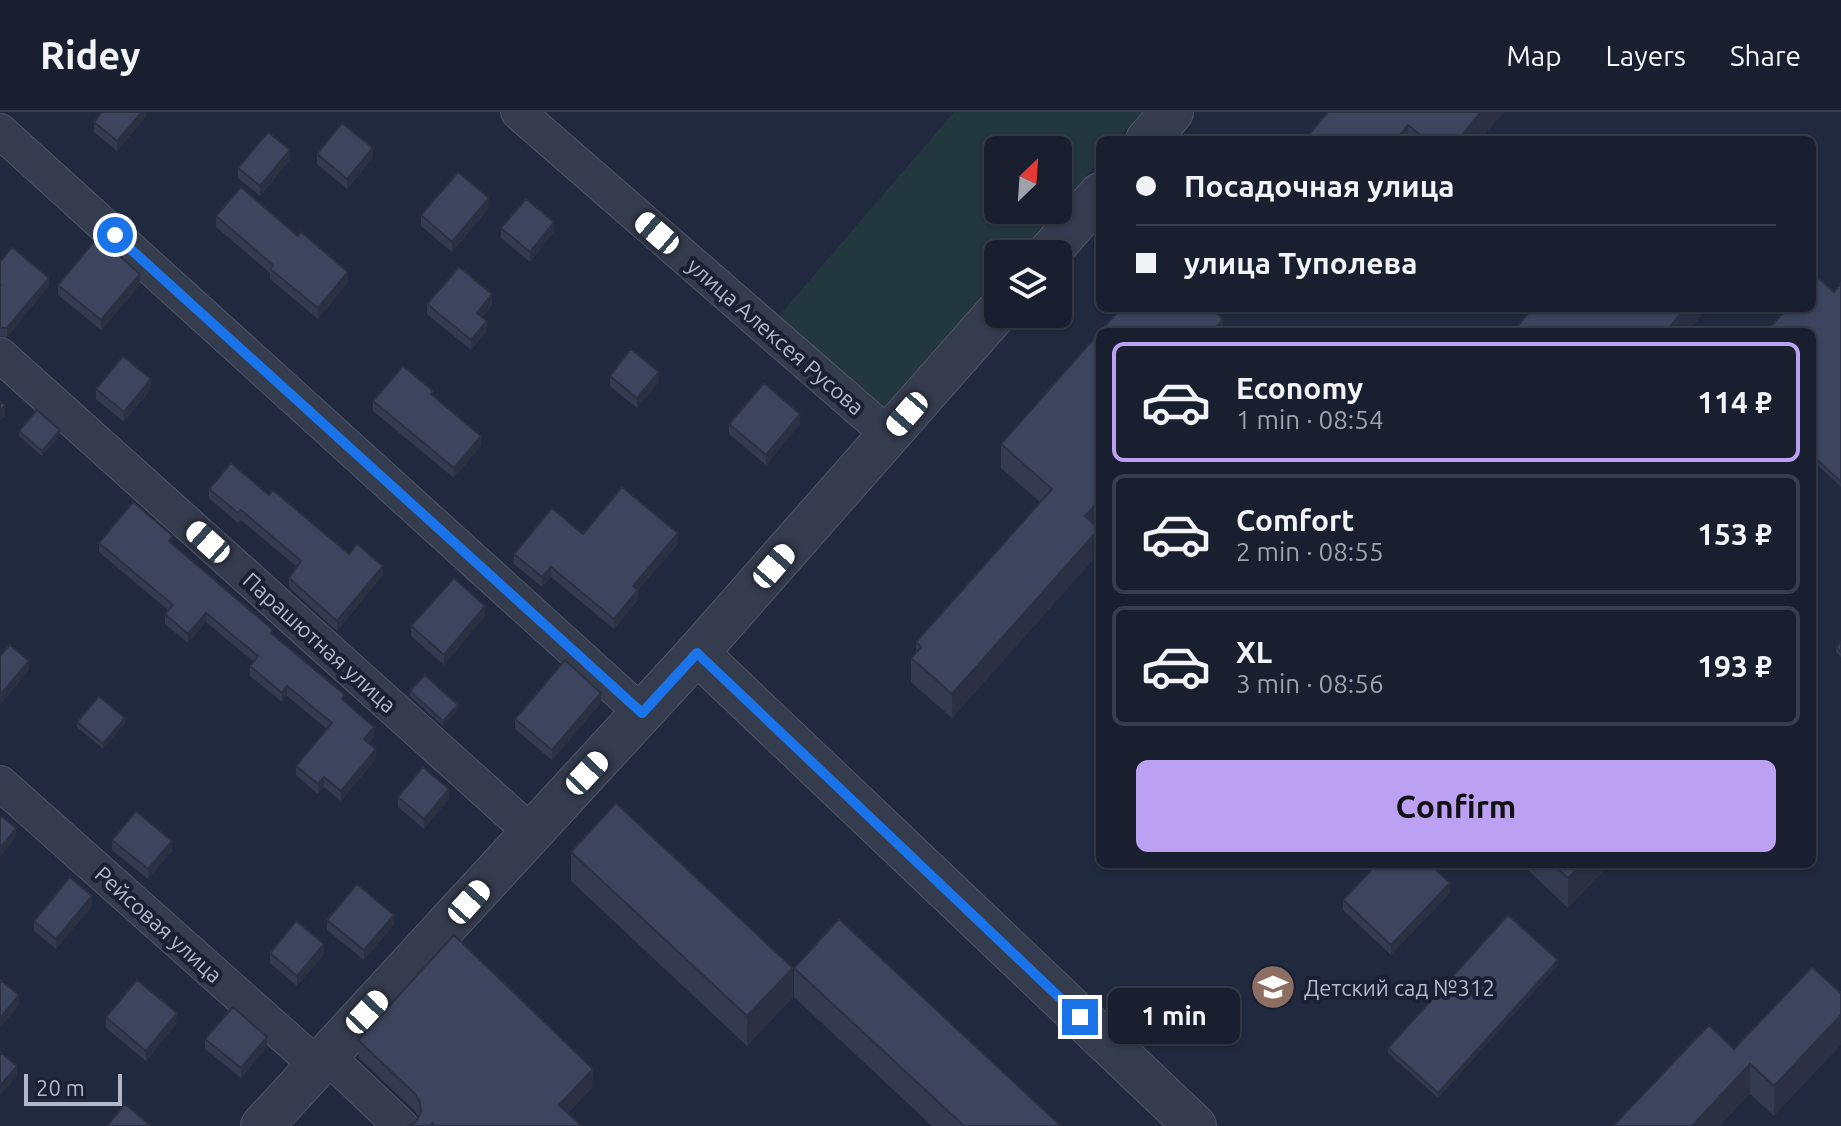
<!DOCTYPE html>
<meta charset="utf-8">
<style>
:root{--surface:#191f2e;--page:#222736;--text:#f1f3f6;--muted:#9fa2aa;--line:#373d4a;--accent:#bca0f2}
body{margin:0;font-family:Ubuntu,sans-serif;background:var(--page);color:var(--text);height:100vh;display:flex;flex-direction:column;font-size:30px;white-space:nowrap}
*{box-sizing:border-box;margin:0}
p{font-size:26px;color:var(--muted)}
.icon{flex:none;width:44px;height:44px;fill:none;stroke:currentColor;stroke-width:2;stroke-linecap:round;stroke-linejoin:round}
.map{position:relative;flex:1;overflow:hidden}
.details{position:absolute;left:1096px;top:216px;width:720px;height:540px;display:flex;flex-direction:column;background:var(--surface);border-radius:12px;box-shadow:0 2px 6px #0004,0 0 0 2px var(--line)}
.details>*{flex:none}
.banner{position:absolute;left:1096px;top:24px;width:720px;height:176px;border-radius:12px;box-shadow:0 2px 6px #0004,0 0 0 2px var(--line);display:grid;align-content:center;height:176px;padding:0 40px;background:var(--surface)}
.needle{width:52px;rotate:25deg}
.fabs{position:absolute;left:984px;top:24px;display:grid;gap:16px}
.fabs a{display:grid;place-items:center;width:88px;height:88px;border-radius:12px;background:var(--surface);box-shadow:0 2px 6px #0004,0 0 0 2px var(--line);font-size:40px}
.scale{position:absolute;left:24px;bottom:20px;width:98px;box-sizing:border-box;padding-left:8px;border:4px solid #b1b6c9;border-top:0;font-size:22px;line-height:28px;white-space:nowrap;color:#b1b6c9;-webkit-text-stroke:6px #1a2132;paint-order:stroke}
.end{position:absolute;width:36px;height:36px;margin:-18px;border:10px solid #1a73e8;background:#fff;box-shadow:0 0 0 4px #fff}
.from{border-radius:50%}
.bubble{position:absolute;height:56px;border-radius:12px;background:var(--surface);box-shadow:0 2px 6px #0004,0 0 0 2px var(--line);font-size:26px;font-weight:700;line-height:56px;text-align:center}
.car{position:absolute;width:24px;height:48px;margin:-24px -12px;border-radius:10px;box-shadow:0 0 6px 2px #0007;background:linear-gradient(#fff 24%,#345 0 40%,#fff 0 76%,#345 0 86%,#fff 0)}
.banner b{display:flex;align-items:center;gap:28px;height:76px;font-size:30px}
.banner b+b{border-top:2px solid var(--line)}
.banner i{width:20px;height:20px;background:var(--text)}
ul{padding:14px 0 0;list-style:none}
li{display:flex;align-items:center;gap:24px;height:120px;margin:0 16px 12px;padding:0 24px;border:4px solid var(--line);border-radius:12px}
li div{flex:1}
li b{display:block;font-size:30px}
li em{font-style:normal;font-weight:700}
li.active{border-color:var(--accent)}
li>.icon{width:72px;height:72px;stroke-width:1.5}
.cta{display:flex;gap:16px;margin-top:auto;padding:16px 40px}
.cta a{flex:1;height:92px;border-radius:12px;background:var(--accent);color:#111;font-size:32px;font-weight:700;line-height:92px;text-align:center}
header{display:flex;align-items:center;gap:48px;box-sizing:border-box;height:112px;padding:0 40px;background:var(--surface);border-bottom:2px solid var(--line)}
header strong{font-size:38px}
nav{display:flex;gap:44px;margin-inline-start:auto;font-size:28px}
.map>svg:first-child{display:block}
.green{fill:#23373f}
.lines{fill:none;stroke-linecap:round;stroke-linejoin:round}
.minor-casing{stroke:#505668;stroke-width:36}
.tertiary-casing{stroke:#505668;stroke-width:44}
.minor{stroke:#353c4e;stroke-width:34}
.tertiary{stroke:#353c4e;stroke-width:42}
.wall{fill:#343b51}
.shaded-wall{fill:#2b3042}
.building{fill:#3d455e;stroke:#2b3042;stroke-width:2}
.route{stroke:#1a73e8;stroke-width:10}
.labels{text-anchor:middle;dominant-baseline:central;stroke-width:8;stroke-linejoin:round;paint-order:stroke}
.street-label{font-size:22px;fill:#b1b6c9;stroke:#1a2132}
.poi-label{font-size:22px;fill:#b1b6c9;stroke:#1a2132;text-anchor:start}
</style>
<header>
<strong>Ridey</strong>
<nav><a>Map</a><a>Layers</a><a>Share</a></nav>
</header>
<div class="map">
<svg width="1841" height="1014" viewBox="0 0 1841 1014">
<rect width="100%" height="100%" fill="#21293e"/>
<!-- green -->
<path class="green" d="M954 0H1142L1117 28H1100V48L1058 96V38H998V98H1056L1018 142H998V165L877 303 772 212Z"/>
<g class="lines">
<!-- minor casing -->
<g class="minor-casing">
<path id="minor" d="M518 0 889 323
M0 19 642 601
M0 243 532 721
M0 671 318 954
M327 944 401 1014"/>
</g>
<!-- tertiary casing -->
<g class="tertiary-casing">
<path id="tertiary" d="M1147 28 1172 0
M1048 142 1100 82
M697 541 1195 1014
M262 1014 697 541 998 199"/>
</g>
<!-- minor -->
<use href="#minor" class="minor"/>
<!-- tertiary -->
<use href="#tertiary" class="tertiary"/>
</g>
<!-- wall -->
<path class="wall" d="M146 0V5L117 39 94 20V10Z
M1328 0H1504L1480 28H1304Z
M317 42 373 46 347 77 317 52Z
M290 48 260 84 238 66V56Z
M489 96 452 140 421 114V103Z
M216 104 348 170 318 207 270 167V161L216 115Z
M501 116 554 120 530 150 501 126Z
M0 150 49 174 7 225 0 224Z
M1841 171V375L1812 348V220H1771V214L1834 180Z
M58 173H140L101 218 58 183Z
M427 192 492 193 482 205 487 219 471 238 427 202Z
M1121 196H1211L1223 207V220H1100V412L1097 415 1099 417V441L952 606 911 570V546L916 540V530L1040 390 1001 356V332Z
M610 264 659 270 637 296 610 274Z
M96 277H151L124 310 96 287Z
M433 284 481 334 454 366 373 299V289Z
M729 312H800L766 353 729 322Z
M19 319 60 324 42 344 19 324Z
M209 377 269 383 349 442 383 463 337 519 289 475V466L297 455 241 408 238 411 209 386Z
M583 422 678 432 638 478V488L614 517 551 465 542 475 514 452V442Z
M99 431 173 432 345 590 374 624 369 631 376 647 341 689 324 675 318 682 296 663V654L327 617 287 584 282 590 250 564V554L254 550 206 510 188 531 165 512V502L168 498 99 440Z
M485 504 444 553 411 524V514Z
M1841 530V545L1836 540V535Z
M410 579 458 598 443 614 410 584Z
M601 591 552 648 515 617V607Z
M77 610 125 611 103 637 77 615Z
M398 685 449 687 424 717 398 695Z
M112 728 172 739 148 767 112 738Z
M571 740 793 885 747 934 571 769Z
M1369 752H1430L1450 781 1391 843 1343 798V788L1373 756Z
M1527 752H1610L1568 796 1527 757Z
M92 794 56 837 34 819V809Z
M327 808 394 813 364 848 327 818Z
M270 841 324 842 297 874 270 851Z
M1558 853 1438 986 1388 941V936Z
M1812 855 1774 1004 1750 982 1734 937Z
M794 856 1061 1014H932L794 885Z
M106 905 177 911 146 949 106 916Z
M205 927 267 935 241 966 205 937Z
M358 928 593 975 568 1001 582 1014H409L416 1009 418 1005 415 999 358 945Z"/>
<!-- shaded-wall -->
<path class="shaded-wall" d="M142 0H146V5L117 39V29Z
M1481 0H1504L1480 28H1461V24Z
M1408 13V28H1396Z
M373 36V46L347 77V67Z
M290 38V48L260 84V74Z
M489 86V96L452 140V130Z
M554 110V120L530 150V140Z
M348 160V170L318 207V196Z
M140 162V173L101 218V208Z
M49 166V174L7 225V216Z
M492 182V193L477 211V201Z
M1686 196H1709L1688 220H1665Z
M1223 207V220H1212Z
M487 209V219L471 238V228Z
M659 260V270L637 296V286Z
M151 267V277L124 310V300Z
M5 293V304L0 309V299Z
M800 302V312L766 353V343Z
M60 318V324L42 344V339Z
M481 324V334L454 366V356Z
M1100 388V412L1085 429V404Z
M1099 417V441L952 606V582Z
M678 421V432L638 478V488L614 517V507L633 474Z
M383 454V463L337 519V509Z
M551 455V465L542 475V465Z
M485 494V504L444 553V543Z
M206 501V510L188 531V522Z
M29 549V559L0 593V583Z
M287 574V584L282 590V581Z
M601 581V591L552 648V638Z
M458 593V598L443 614V609Z
M125 606V611L103 637V632Z
M374 615V624L364 636V627Z
M376 637V647L341 689V679Z
M324 665V675L318 682V672Z
M449 677V687L424 717V707Z
M16 716V725L0 745V736Z
M172 729V739L148 767V757Z
M1582 752H1610L1568 796V766Z
M1450 771V781L1391 843V833Z
M92 784V794L56 837V827Z
M394 803V813L364 848V838Z
M324 832V842L297 874V864Z
M1558 848V853L1438 986V981Z
M793 856V885L747 934V904Z
M19 883V894L0 916V906Z
M177 901V911L146 949V939Z
M1841 903V933L1774 1004V974Z
M267 925V935L241 966V956Z
M1750 952V982L1720 1014H1692Z
M17 954V964L0 984V974Z
M593 957V975L559 1011V993Z"/>
<!-- building -->
<path class="building" d="M102 0H142L117 29 94 10Z
M1328 0H1481L1461 24 1466 28H1426L1408 13 1396 28H1304Z
M342 11 373 36 347 67 317 42Z
M268 20 290 38 260 74 238 56Z
M458 60 489 86 452 130 421 103Z
M241 75 298 124 301 120 348 160 318 196 270 157 273 153 216 104Z
M526 87 554 110 530 140 501 116Z
M98 125 140 162 101 208 58 173Z
M12 135 49 166 7 216H0V174L1 173 0 172V150Z
M459 155 492 182 477 201 487 209 471 228 427 192Z
M1817 165 1834 180 1841 171V370L1812 343V220H1772L1774 218 1771 214 1788 196H1812V170Z
M1121 196H1211L1223 207 1212 220H1100V388L1085 404 1099 417 952 582 911 546 921 535 916 530 1052 377 1001 332Z
M1533 196H1686L1665 220H1610L1607 217 1604 220H1512Z
M631 237 659 260 637 286 610 264Z
M123 244 151 267 124 300 96 277Z
M403 254 433 279 431 282 481 324 454 356 373 289Z
M764 271 800 302 766 343 729 312Z
M0 289 5 293 0 299Z
M37 298 60 318 42 339 19 319Z
M231 351 269 383 273 378 349 442 357 432 383 454 337 509 289 466 301 449 241 398 238 401 209 377Z
M622 375 678 421 633 474 638 478 614 507 551 455 542 465 514 442 552 396 583 422Z
M133 390 173 424 169 429 273 518 271 521 345 583 342 587 374 615 364 627 376 637 341 679 324 665 318 672 296 654 332 611 287 574 282 581 250 554 258 544 206 501 188 522 165 502 173 493 99 431Z
M454 466 485 494 444 543 411 514Z
M1841 530V540L1836 535Z
M10 533 29 549 0 583V544Z
M565 548 601 581 552 638 515 607Z
M425 563 458 593 443 609 410 579Z
M99 584 125 606 103 632 77 610Z
M423 655 449 677 424 707 398 685Z
M616 691 793 856 747 904 571 740Z
M136 699 172 729 148 757 112 728Z
M0 703 16 716 0 736Z
M1377 752H1430L1450 771 1391 833 1343 788Z
M1553 752H1582L1568 766Z
M70 765 92 784 56 827 34 809Z
M357 772 394 803 364 838 327 808Z
M1508 803 1558 848 1438 981 1388 936Z
M839 807 1061 1014H964L794 856Z
M296 809 324 832 297 864 270 841Z
M454 823 593 957 559 993 582 1014H435L432 1011 430 1014H409L416 1009 421 1000 420 990 415 982 358 928Z
M1812 855 1841 881V903L1774 974 1750 952 1692 1014H1613L1709 913 1734 937Z
M0 868 19 883 0 906Z
M137 868 177 901 146 939 106 905Z
M233 895 267 925 241 956 205 927Z
M0 940 17 954 0 974Z
M125 992 150 1013 149 1014H107Z"/>
<g class="lines">
<!-- route -->
<path class="route" d="M115 123 642 601 697 541 1080 905"/>
</g>
<!-- icons -->
<defs>
<g id="school-disc" transform="scale(2.3)"><circle r="9.5" fill="#8d6e63" stroke="#1a2132"/><path d="M0-5L7-2L0 1L-7-2ZM-4 1L0 2.5L4 1V4Q0 6-4 4Z" fill="#fff"/></g>
</defs>
<g fill-rule="evenodd">
<use href="#school-disc" x="1273" y="875"/>
</g>
<g class="labels">
<!-- street labels -->
<g class="street-label">
<text transform="translate(776 224) rotate(41)">улица Алексея Русова</text>
<text transform="translate(320 530) rotate(42)">Парашютная улица</text>
<text transform="translate(159 812) rotate(42)">Рейсовая улица</text>
</g>
<!-- poi labels -->
<g class="poi-label">
<text x="1304" y="875">Детский сад №312</text>
</g>
</g>
</svg>
<div class="fabs">
<a><svg class="needle" viewBox="-14 -14 28 28"><path d="M0-13l5 13h-10z" fill="#e53935"/><path d="M0 13l5-13h-10z" fill="#9fa2aa"/></svg></a>
<a><svg class="icon" aria-label="layers" viewBox="0 0 24 24"><path d="M12 4l9 5-9 5-9-5zM3 14l9 5 9-5"/></svg></a>
</div>
<div class="scale">20 m</div>
<i class="end from" style="left:115px;top:123px"></i>
<i class="end" style="left:1080px;top:905px"></i>
<div class="bubble" style="left:1108px;top:876px;width:132px">1 min</div>
<i class="car" style="left:657px;top:121px;rotate:311deg"></i>
<i class="car" style="left:907px;top:302px;rotate:221deg"></i>
<i class="car" style="left:208px;top:430px;rotate:312deg"></i>
<i class="car" style="left:774px;top:454px;rotate:41deg"></i>
<i class="car" style="left:587px;top:661px;rotate:43deg"></i>
<i class="car" style="left:469px;top:790px;rotate:42deg"></i>
<i class="car" style="left:367px;top:900px;rotate:43deg"></i>
<div class="banner">
<b><i class="from"></i>Посадочная улица</b>
<b><i></i>улица Туполева</b>
</div>
<section class="details">
<ul>
<li class="active"><svg class="icon" aria-label="car" viewBox="0 0 24 24"><path d="M5 17H2v-5l4-1 3-4h7l3 4 3 1v5h-3M9 17h6M6 11h13"/><circle cx="7" cy="17" r="2"/><circle cx="17" cy="17" r="2"/></svg><div><b>Economy</b><p>1 min · 08:54</p></div><em>114 ₽</em></li>
<li><svg class="icon" aria-label="car" viewBox="0 0 24 24"><path d="M5 17H2v-5l4-1 3-4h7l3 4 3 1v5h-3M9 17h6M6 11h13"/><circle cx="7" cy="17" r="2"/><circle cx="17" cy="17" r="2"/></svg><div><b>Comfort</b><p>2 min · 08:55</p></div><em>153 ₽</em></li>
<li><svg class="icon" aria-label="car" viewBox="0 0 24 24"><path d="M5 17H2v-5l4-1 3-4h7l3 4 3 1v5h-3M9 17h6M6 11h13"/><circle cx="7" cy="17" r="2"/><circle cx="17" cy="17" r="2"/></svg><div><b>XL</b><p>3 min · 08:56</p></div><em>193 ₽</em></li>
</ul>
<div class="cta"><a>Confirm</a></div>
</section>
</div>
